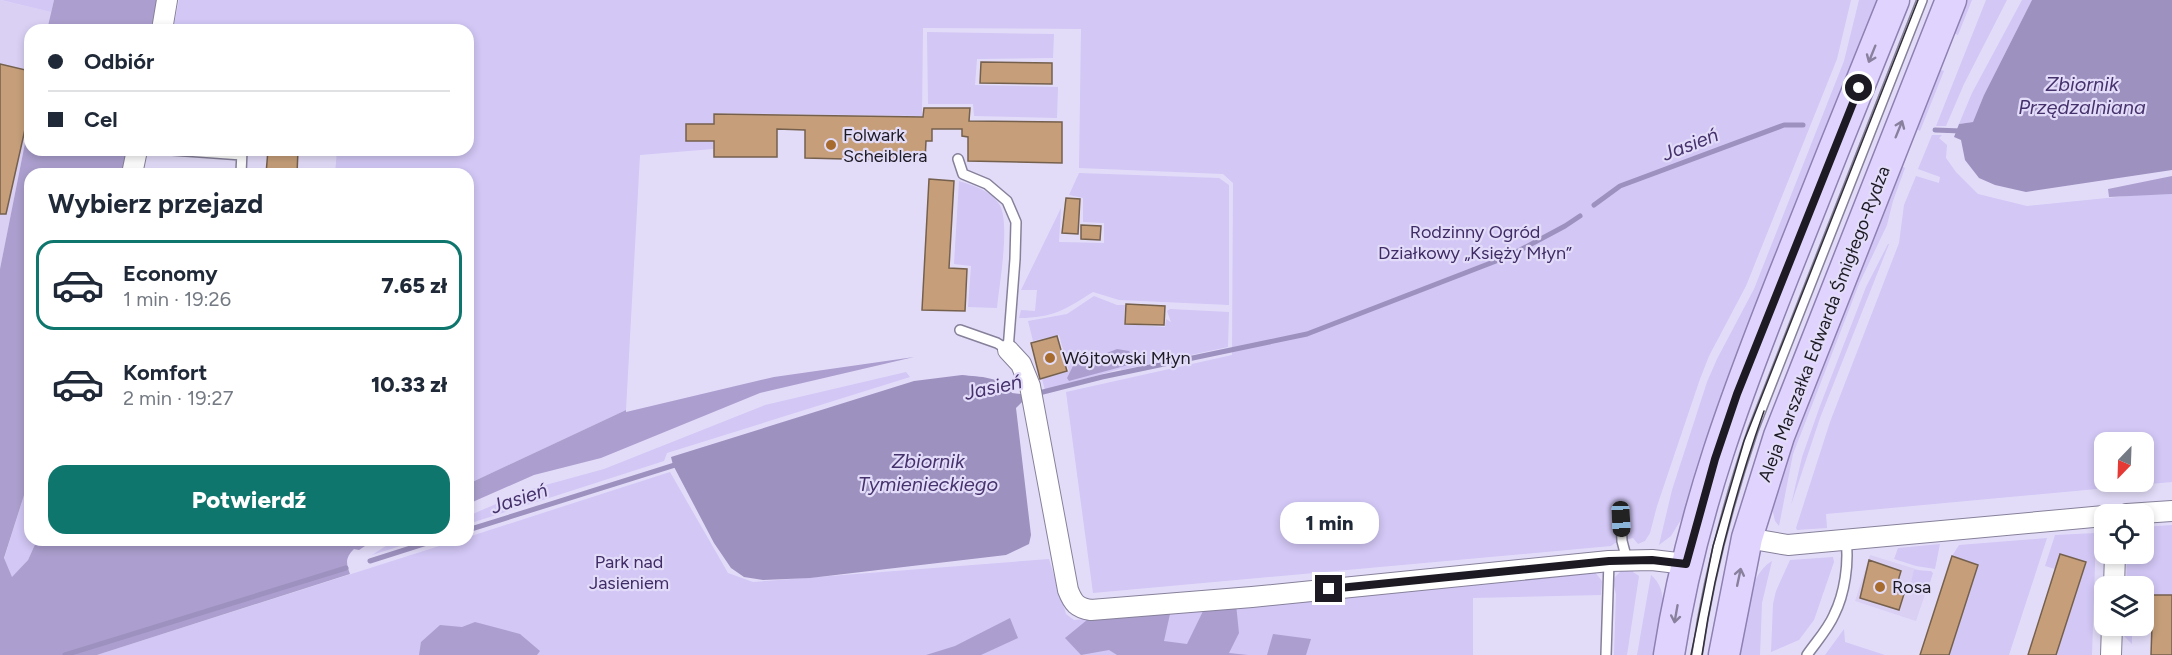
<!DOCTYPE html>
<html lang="pl">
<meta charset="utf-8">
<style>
:root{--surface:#fff;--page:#f6f6f7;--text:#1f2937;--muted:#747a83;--line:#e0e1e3;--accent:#0f766e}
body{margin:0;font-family:Figtree,sans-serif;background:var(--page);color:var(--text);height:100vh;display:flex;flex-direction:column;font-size:22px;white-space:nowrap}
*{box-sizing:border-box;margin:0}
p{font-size:20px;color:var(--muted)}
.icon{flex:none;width:33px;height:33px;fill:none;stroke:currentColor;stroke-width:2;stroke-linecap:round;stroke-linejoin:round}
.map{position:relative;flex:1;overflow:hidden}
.sheet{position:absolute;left:24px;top:168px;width:450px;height:378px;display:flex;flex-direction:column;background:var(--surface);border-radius:18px;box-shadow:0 3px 9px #0003}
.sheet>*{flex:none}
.guide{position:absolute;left:24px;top:24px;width:450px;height:132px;border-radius:18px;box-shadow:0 3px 9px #0003;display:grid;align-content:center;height:132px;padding:0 24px;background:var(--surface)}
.needle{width:39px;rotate:203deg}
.fabs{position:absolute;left:2094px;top:432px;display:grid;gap:12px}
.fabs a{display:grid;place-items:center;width:60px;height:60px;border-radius:12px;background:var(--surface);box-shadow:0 3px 9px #0003;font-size:30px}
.end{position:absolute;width:27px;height:27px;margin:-14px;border:8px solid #1d1a24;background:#fff;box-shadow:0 0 0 3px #fff}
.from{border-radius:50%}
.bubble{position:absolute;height:42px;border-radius:18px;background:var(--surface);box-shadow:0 3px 9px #0003;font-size:20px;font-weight:800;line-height:42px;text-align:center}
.car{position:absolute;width:18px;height:36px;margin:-18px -9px;border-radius:8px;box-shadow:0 0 4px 2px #0007;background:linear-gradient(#222 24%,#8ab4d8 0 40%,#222 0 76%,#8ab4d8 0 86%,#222 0)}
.guide b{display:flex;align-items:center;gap:21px;height:57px;font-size:22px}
.guide b+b{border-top:2px solid var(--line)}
.guide i{width:15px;height:15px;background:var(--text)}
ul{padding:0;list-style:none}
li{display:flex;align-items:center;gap:18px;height:90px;margin:0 12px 9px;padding:0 12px;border:3px solid transparent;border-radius:18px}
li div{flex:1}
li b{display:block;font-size:22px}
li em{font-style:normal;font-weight:800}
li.selected{border-color:var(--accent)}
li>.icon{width:54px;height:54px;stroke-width:1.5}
h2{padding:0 24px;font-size:27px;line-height:72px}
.primary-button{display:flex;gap:12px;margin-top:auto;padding:12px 24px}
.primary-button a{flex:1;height:69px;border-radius:18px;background:var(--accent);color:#fff;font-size:24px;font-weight:800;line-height:69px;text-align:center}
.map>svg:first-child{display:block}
.built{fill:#d9d0f4}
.green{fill:#d2c7f5;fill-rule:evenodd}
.forest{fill:#ac9fcf}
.water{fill:#9d91bf}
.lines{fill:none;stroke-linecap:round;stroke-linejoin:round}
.stream{stroke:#9d91bf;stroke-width:5}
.building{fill:#c69f7a;stroke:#75604d;stroke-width:1.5}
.service-casing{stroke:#87809a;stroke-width:12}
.minor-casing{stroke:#87809a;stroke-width:22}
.primary-casing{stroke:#8e80b2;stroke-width:33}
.service{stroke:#fff;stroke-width:9}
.minor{stroke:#fff;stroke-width:20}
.primary{stroke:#e0d4ff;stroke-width:30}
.tram{stroke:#322f3b;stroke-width:1.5}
.oneway{stroke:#88809c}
.route{stroke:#1d1a24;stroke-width:8}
.poi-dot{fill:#a76c2d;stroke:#e3dcf9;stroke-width:2}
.labels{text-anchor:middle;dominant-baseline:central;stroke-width:4.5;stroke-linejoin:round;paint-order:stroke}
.poi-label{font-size:18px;fill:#1d1a24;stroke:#e3dcf9;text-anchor:start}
.park-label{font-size:18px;fill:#3f2c66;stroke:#e3dcf9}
.street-label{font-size:18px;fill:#1d1a24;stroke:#e3dcf9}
.water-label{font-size:20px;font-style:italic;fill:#45316c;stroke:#e3dcf9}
</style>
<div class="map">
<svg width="2172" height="655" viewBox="0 0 2172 655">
<rect width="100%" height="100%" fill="#e3dcf9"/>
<!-- built -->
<path class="built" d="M0 0 51 12 47 30H30V118L0 269Z
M1870 555 1932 574 1916 621 1855 601Z"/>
<!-- green -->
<path class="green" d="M1 0H54L51 12Z
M179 0H1851L1837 59 1746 286 1709 356 1700 379 1657 506 1650 533 1645 541 1638 544 1633 538 1615 543 1611 546 1093 593 1066 392 1232 355 1233 183 1223 174 1079 168 1081 29 923 28 922 116 713 113V149L640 155 626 410 468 484V174H335L337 150H468V30H173Z
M1859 0H1878L1728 379 1705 442 1682 518 1671 536 1659 545 1672 490 1707 382 1717 359 1754 289 1844 61Z
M1966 0H1972L1958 35 1953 33Z
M1986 0H2007L1964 84 1946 126H1936Z
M2022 0H2032L1984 95 1973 122 1959 124 1972 93Z
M927 32 1054 34 1053 58 977 59 975 85 1058 87 1057 118 974 116 973 104H928Z
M1938 69 1944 71 1920 131 1915 128Z
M1932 135H1942L1939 138 1947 145 1946 158 1956 172 1978 194 2027 206 2137 195 2172 194V482L1826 514 1827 528 1797 530 1796 528 1830 422 1899 243 1904 205 1916 176 1939 183 1940 177 1918 169ZM2104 442H2144V482H2104Z
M1900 165 1905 168 1893 201 1887 225 1859 284 1793 454 1779 526 1775 521 1772 508 1788 453Z
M1079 173 1219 178 1229 185V305L1119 300 1093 292C1066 309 1053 318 1019 318L1021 310 1035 311 1037 290H1021L1061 208 1059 242 1104 243V223L1083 222V198L1069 195Z
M959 181C974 186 990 190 999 204 1011 221 999 286 997 308L968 307 971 266 954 264Z
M1888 244H1889L1820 418 1791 505 1802 457 1820 406 1866 287Z
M1094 296 1117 305H1125L1124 324 1165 327 1166 319 1171 322 1167 311 1170 309 1229 312 1228 347 1121 370 1118 362 1120 369 1045 390 1042 379 1069 371 1059 335 1033 341 1028 321 1067 314Z
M906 372 910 377 667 453 664 461 468 524V516L531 489 604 469 765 405Z
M670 472 728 573 753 582 1049 559 1066 614 1074 620 1594 571 1602 581 1601 595 1473 598V655H97L458 540H468V537Z
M30 484V540H37L28 560 12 578 4 559 26 489Z
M2172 525V595H2154L2153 610H2144V586H2126L2127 554H2144V527Z
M2096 533 2092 655H2056L2086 562 2060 554 2055 569 2045 566 2055 535Z
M2047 538 2009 655H1949L1978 565 1952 556 1959 545Z
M395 540H419L372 555Z
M1940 544 1935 569 1916 566 1894 559 1898 548Z
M1833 557 1834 562 1814 620 1799 640 1771 652 1773 604 1776 591 1790 560Z
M1772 561 1762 603 1760 655H1738C1744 626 1745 577 1772 561Z
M1634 568 1633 572 1639 576 1627 655H1614L1616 594 1613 582 1615 577 1623 569Z
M1914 570 1931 571 1933 573 1926 595 1911 590 1910 587Z
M1651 575C1673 593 1659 630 1655 655H1637Z
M2120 626H2132V644L2120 632Z
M1844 629 1845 642 1885 655H1825Z"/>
<!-- forest -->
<path class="forest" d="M54 0H159L153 30H47Z
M30 118V150H128L123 174H30V442L25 445 30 448V484L26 489 4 558 12 577 28 560 37 540H374L359 550 354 549C345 558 346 563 350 574L97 655H0V269Z
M2172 176V194L2109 197 2108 189Z
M1117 349 1129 351 1133 356 1132 364 1069 381 1067 378 1075 362 1095 355H1102Z
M914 357 760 393 601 458 534 475 468 504V484L626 410V412L774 377Z
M1236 604 1239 633 1229 653 1248 655H1117L1109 650 1081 655 1065 638 1087 620 1163 611 1170 614 1164 641 1187 644 1205 607Z
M1010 618 1018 638 981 655H926L955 646Z
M475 622 520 634 540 651 537 655H419L421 642 440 625 462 627Z
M1273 634 1311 639 1306 655H1267Z"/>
<!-- water -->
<path class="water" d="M2032 0H2172V170L2026 192 1995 185 1979 178 1965 160 1961 140 1954 137 1959 124 1973 122 1984 95Z
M962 375C980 377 1001 376 1012 393L1021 394 1023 401 1016 408 1031 535 1029 544 1006 555 810 578 763 580 744 577 731 568 714 543 673 465 671 457 914 381Z"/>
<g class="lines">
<!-- stream -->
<path class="stream" d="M1935 130 1961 131
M1594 205 1620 186 1784 125H1803
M1035 394 1102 377 1307 334 1509 256 1565 226 1580 216
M468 530 678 464
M370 561 436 540
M65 655 346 568"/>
</g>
<!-- building -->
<path class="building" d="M981 62 1052 63V84L980 83Z
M0 64 30 71V107L6 214H0Z
M924 108H970L969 121 1062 122V163L968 161V137L962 136V129H932V141H926L925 161 805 158V130L777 129V157H714V141H686V124H714V114L923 117Z
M268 150H298L297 174H266Z
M929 179 954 181 949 268 967 269 965 311 922 310Z
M1066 198 1080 199 1078 234 1062 233Z
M1081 225 1101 226 1100 240 1081 239Z
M1126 304 1165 306 1164 325 1125 324Z
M1057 336 1067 371 1040 379 1031 343Z
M2060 554 2086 562 2056 655H2028Z
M1952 556 1978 565 1949 655H1920Z
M1869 560 1901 571 1895 591 1904 594 1899 610 1860 598Z
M2153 595H2172V655H2151Z"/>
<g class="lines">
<!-- service casing -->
<g class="service-casing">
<path id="service" d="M172 150 242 155
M958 159 963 174 987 184 1007 201 1016 222 1015 259 1008 350
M241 174 242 150
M960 330 997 343 1008 350
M1621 519 1622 541 1627 560
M1606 655 1609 561
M1697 655C1708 578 1728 503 1753 430L1922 0
M1807 655C1816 642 1828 629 1834 615 1845 593 1849 563 1846 539"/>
</g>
<!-- minor casing -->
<g class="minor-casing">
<path id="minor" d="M162 30 167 0
M132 174 137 150
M1008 350 1021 364 1030 386 1068 590C1073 603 1077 608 1091 610L1252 597 1609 561 1652 560 1686 564
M2127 514 2172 511
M1747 538 1788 545 2104 516
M2114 586 2115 554
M2111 655 2112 626"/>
</g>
<!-- primary casing -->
<g class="primary-casing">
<path id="primary" d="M1669 655C1691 512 1738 390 1791 257 1825 171 1859 86 1894 0
M1724 655 1747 538 1779 436 1951 0"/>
</g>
<!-- service -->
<use href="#service" class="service"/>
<!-- minor -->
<use href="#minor" class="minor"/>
<!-- primary -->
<use href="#primary" class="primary"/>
<!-- tram -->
<path class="tram" d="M1691 655 1713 546 1744 441 1918 0
M1702 655C1714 572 1736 490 1764 411"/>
</g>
<!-- one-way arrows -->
<defs><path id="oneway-shaft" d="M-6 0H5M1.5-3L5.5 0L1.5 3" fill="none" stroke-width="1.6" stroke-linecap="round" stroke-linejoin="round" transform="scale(1.5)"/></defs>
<g class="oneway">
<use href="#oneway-shaft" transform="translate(1872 54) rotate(112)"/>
<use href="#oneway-shaft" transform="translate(1899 129) rotate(-68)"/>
<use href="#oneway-shaft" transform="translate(1739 577) rotate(-78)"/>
<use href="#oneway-shaft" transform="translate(1676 614) rotate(100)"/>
</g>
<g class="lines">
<!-- route -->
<path class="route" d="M1329 589 1609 561 1652 560 1686 564 1715 459 1737 394 1859 88"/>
</g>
<!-- markers -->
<g class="poi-dot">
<circle cx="831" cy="145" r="6"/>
<circle cx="1050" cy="358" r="6"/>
<circle cx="1880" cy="587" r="6"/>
</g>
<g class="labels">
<!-- poi labels -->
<g class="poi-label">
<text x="843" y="135">Folwark<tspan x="843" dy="21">Scheiblera</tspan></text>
<text x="1062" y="358">Wójtowski Młyn</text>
<text x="1892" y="587">Rosa</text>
</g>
<!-- park labels -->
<g class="park-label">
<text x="1475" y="232">Rodzinny Ogród<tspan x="1475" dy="21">Działkowy „Księży Młyn”</tspan></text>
<text x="629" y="562">Park nad<tspan x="629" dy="21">Jasieniem</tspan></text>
</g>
<!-- street labels -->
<g class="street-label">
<text transform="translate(1824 324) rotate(-69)">Aleja Marszałka Edwarda Śmigłego-Rydza</text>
</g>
<!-- water labels -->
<g class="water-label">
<text x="2082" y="84">Zbiornik<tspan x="2082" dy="23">Przędzalniana</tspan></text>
<text transform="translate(1690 144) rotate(-21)">Jasień</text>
<text transform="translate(993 387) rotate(-12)">Jasień</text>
<text x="928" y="461">Zbiornik<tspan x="928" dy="23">Tymienieckiego</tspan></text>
<text transform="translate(519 498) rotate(-18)">Jasień</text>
</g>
</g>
</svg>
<div class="fabs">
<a><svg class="needle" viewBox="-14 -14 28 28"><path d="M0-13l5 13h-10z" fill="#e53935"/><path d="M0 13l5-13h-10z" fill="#747a83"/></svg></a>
<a><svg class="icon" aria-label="locate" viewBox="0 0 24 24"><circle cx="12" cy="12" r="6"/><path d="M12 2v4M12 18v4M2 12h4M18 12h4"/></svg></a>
<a><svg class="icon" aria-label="layers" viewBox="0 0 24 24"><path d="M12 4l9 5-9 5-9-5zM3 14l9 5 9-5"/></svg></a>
</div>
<i class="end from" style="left:1859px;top:88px"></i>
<i class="end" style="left:1329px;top:589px"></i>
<div class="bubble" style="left:1280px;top:502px;width:99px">1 min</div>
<i class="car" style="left:1621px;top:519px;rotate:177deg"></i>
<div class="guide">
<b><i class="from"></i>Odbiór</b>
<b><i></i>Cel</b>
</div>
<section class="sheet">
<h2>Wybierz przejazd</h2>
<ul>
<li class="selected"><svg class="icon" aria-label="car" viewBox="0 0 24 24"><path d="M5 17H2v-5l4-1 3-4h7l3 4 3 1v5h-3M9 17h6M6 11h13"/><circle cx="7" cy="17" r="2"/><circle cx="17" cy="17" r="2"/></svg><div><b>Economy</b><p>1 min · 19:26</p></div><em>7.65 zł</em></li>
<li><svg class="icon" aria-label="car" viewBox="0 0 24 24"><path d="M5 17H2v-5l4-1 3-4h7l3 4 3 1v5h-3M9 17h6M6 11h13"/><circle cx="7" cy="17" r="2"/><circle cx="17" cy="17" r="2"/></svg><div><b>Komfort</b><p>2 min · 19:27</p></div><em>10.33 zł</em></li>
</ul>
<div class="primary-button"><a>Potwierdź</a></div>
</section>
</div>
